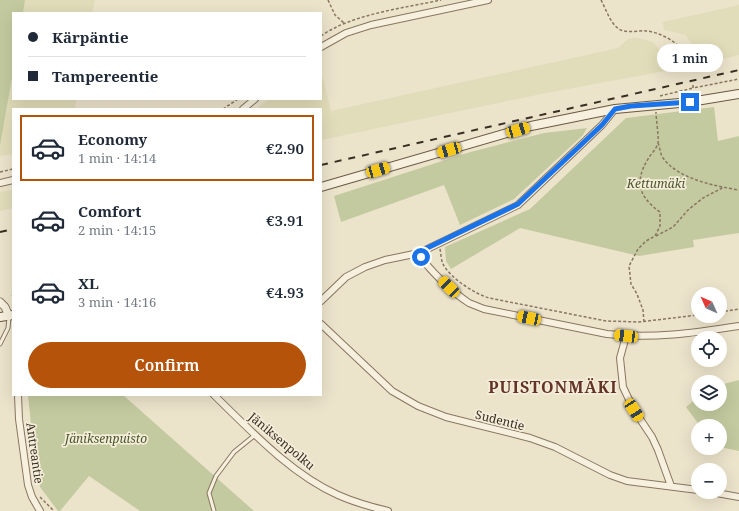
<!DOCTYPE html>
<meta charset="utf-8">
<style>
:root{--surface:#fff;--page:#f2f2f3;--text:#1f2937;--muted:#747a83;--line:#e0e1e3;--accent:#b45309}
body{margin:0;font-family:"Noto Serif",serif;background:var(--page);color:var(--text);height:100vh;display:flex;flex-direction:column;font-size:15px;white-space:nowrap}
*{box-sizing:border-box;margin:0}
p{font-size:13px;color:var(--muted)}
.icon{flex:none;width:22px;height:22px;fill:none;stroke:currentColor;stroke-width:2;stroke-linecap:round;stroke-linejoin:round}
.map{position:relative;flex:1;overflow:hidden}
.details{position:absolute;left:12px;top:108px;width:310px;height:288px;display:flex;flex-direction:column;background:var(--surface);border-radius:0px;box-shadow:0 4px 16px #0002}
.details>*{flex:none}
.hud{position:absolute;left:12px;top:12px;width:310px;height:88px;border-radius:0px;box-shadow:0 4px 16px #0002;display:grid;align-content:center;height:88px;padding:0 16px;background:var(--surface)}
.needle{width:26px;rotate:315deg}
.controls{position:absolute;left:691px;top:287px;display:grid;gap:8px}
.controls a{display:grid;place-items:center;width:36px;height:36px;border-radius:50%;background:var(--surface);box-shadow:0 4px 16px #0002;font-size:20px}
.end{position:absolute;width:18px;height:18px;margin:-9px;border:5px solid #1a73e8;background:#fff;box-shadow:0 0 0 2px #fff}
.from{border-radius:50%}
.bubble{position:absolute;height:28px;border-radius:14px;background:var(--surface);box-shadow:0 4px 16px #0002;font-size:13px;font-weight:600;line-height:28px;text-align:center}
.car{position:absolute;width:12px;height:24px;margin:-12px -6px;border-radius:5px;box-shadow:0 0 3px 1px #0007;background:linear-gradient(#f5c518 24%,#345 0 40%,#f5c518 0 76%,#345 0 86%,#f5c518 0)}
.hud b{display:flex;align-items:center;gap:14px;height:38px;font-size:15px}
.hud b+b{border-top:1px solid var(--line)}
.hud i{width:10px;height:10px;background:var(--text)}
ul{padding:7px 0 0;list-style:none}
li{display:flex;align-items:center;gap:12px;height:66px;margin:0 8px 6px;padding:0 8px;border:2px solid transparent;border-radius:0px}
li div{flex:1}
li b{display:block;font-size:15px}
li em{font-style:normal;font-weight:600}
li.selected{border-color:var(--accent)}
li>.icon{width:36px;height:36px;stroke-width:1.5}
.button{display:flex;gap:8px;margin-top:auto;padding:8px 16px}
.button a{flex:1;height:46px;border-radius:24px;background:var(--accent);color:#fff;font-size:16px;font-weight:600;line-height:46px;text-align:center}
.map>svg:first-child{display:block}
.farmland{fill:#e1dcb9}
.green{fill:#c4ca9f}
.lines{fill:none;stroke-linecap:round;stroke-linejoin:round}
.service-casing{stroke:#887660;stroke-width:5}
.minor-casing{stroke:#887660;stroke-width:8}
.tertiary-casing{stroke:#887660;stroke-width:9}
.secondary-casing{stroke:#6a5843;stroke-width:10}
.path{stroke:#887660;stroke-width:1.5;stroke-dasharray:3 2;stroke-linecap:butt}
.service{stroke:#f7f0de;stroke-width:3}
.minor{stroke:#f7f0de;stroke-width:6}
.tertiary{stroke:#f7f0de;stroke-width:7}
.secondary{stroke:#f7f0de;stroke-width:8}
.rail{stroke:#3a2e22;stroke-width:2;stroke-dasharray:7 7;stroke-linecap:butt}
.route{stroke:#1a73e8;stroke-width:5}
.labels{text-anchor:middle;dominant-baseline:central;stroke-width:3.5;stroke-linejoin:round;paint-order:stroke}
.park-label{font-size:12px;font-style:italic;fill:#49552a;stroke:#f4edda}
.street-label{font-size:12px;fill:#3a2e22;stroke:#f4edda}
.district-label{font-size:16px;font-weight:bold;letter-spacing:1px;fill:#633325;stroke:#f4edda}
</style>
<div class="map">
<svg width="739" height="511" viewBox="0 0 739 511">
<rect width="100%" height="100%" fill="#ece3cb"/>
<!-- farmland -->
<path class="farmland" d="M25 0H95L92 13H23Z
M739 5V55L703 64 686 35 664 30 663 22Z
M638 38 653 42 670 62V66L665 71 546 93 321 140V109H256L269 99H321V71L331 111 618 48 628 39Z
M13 72V99H76L75 109H13V154L0 156V146Z
M13 190V208L0 211V192Z"/>
<!-- green -->
<path class="green" d="M0 0H25L23 13H13V72L0 146Z
M714 107 718 141 739 136V233L693 240 694 247 639 256 520 228 451 269 446 261 445 247 530 209 626 118Z
M587 128 583 135 514 199 460 225 444 185 341 222 334 196 467 153 544 133Z
M739 380V451L720 447V426H700L686 407 698 397V404H720V385Z
M28 395H123L254 511H140L89 476 60 511H58L40 487 31 425Z"/>
<g class="lines">
<!-- service casing -->
<g class="service-casing">
<path id="service" d="M0 344 8 328 9 317
M214 511 209 493 216 476 234 452 255 435"/>
</g>
<!-- minor casing -->
<g class="minor-casing">
<path id="minor" d="M321 47 346 33 371 25 488 0
M243 109 255 99
M0 183 13 180
M419 253C426 268 455 294 469 303 474 305 479 307 484 309L607 334C652 339 694 333 739 326
M321 301 346 277 365 267 385 260 419 253 518 205 602 125 615 109
M321 324 392 391 418 406 446 417 530 438 555 447 610 475 627 481 698 490
M626 336 620 358 623 387 634 410 652 437 658 450 671 486
M18 395 19 419 28 485 32 497 40 511
M214 395C251 431 291 474 338 495 354 502 371 507 388 511
M711 492 739 497"/>
</g>
<!-- tertiary casing -->
<g class="tertiary-casing">
<path id="tertiary" d="M0 302 5 307 9 316"/>
</g>
<!-- secondary casing -->
<g class="secondary-casing">
<path id="secondary" d="M321 187 531 126 615 109 690 102 739 94
M0 317 13 315"/>
</g>
<!-- path -->
<path class="path" d="M328 0 335 15 344 23
M601 0C606 9 610 23 619 29 627 34 638 30 646 31 660 32 678 42 685 54 688 59 689 66 690 72
M321 36C352 14 404 8 441 0
M693 85V88L739 79
M660 96 693 88
M223 109 238 99
M658 143C660 147 660 154 663 158 678 179 715 186 739 190
M0 172 13 169
M656 236 673 227 688 210 703 198 724 187
M440 249C441 254 441 260 443 264 450 278 475 294 489 298L606 321 639 322 698 315
M12 296 13 295
M720 312 739 309
M644 322 643 310 637 294 631 284 629 266 638 249 646 241 655 236 660 226V212C639 197 634 182 648 159 651 154 657 148 658 143 659 138 656 119 656 112
M40 497 54 511"/>
<!-- service -->
<use href="#service" class="service"/>
<!-- minor -->
<use href="#minor" class="minor"/>
<!-- tertiary -->
<use href="#tertiary" class="tertiary"/>
<!-- secondary -->
<use href="#secondary" class="secondary"/>
<!-- rail -->
<path class="rail" d="M321 165 739 70
M0 232 13 229"/>
</g>
<g class="lines">
<!-- route -->
<path class="route" d="M421 257 419 252 518 204 602 125 615 109 631 106 690 102"/>
</g>
<g class="labels">
<!-- park labels -->
<g class="park-label">
<text x="656" y="183">Kettumäki</text>
<text x="106" y="438">Jäniksenpuisto</text>
</g>
<!-- street labels -->
<g class="street-label">
<text transform="translate(500 420) rotate(14)">Sudentie</text>
<text transform="translate(282 441) rotate(40)">Jäniksenpolku</text>
<text transform="translate(35 453) rotate(82)">Antreantie</text>
</g>
<!-- district labels -->
<g class="district-label">
<text x="553" y="387">PUISTONMÄKI</text>
</g>
</g>
</svg>
<div class="controls">
<a><svg class="needle" viewBox="-14 -14 28 28"><path d="M0-13l5 13h-10z" fill="#e53935"/><path d="M0 13l5-13h-10z" fill="#747a83"/></svg></a>
<a><svg class="icon" aria-label="locate" viewBox="0 0 24 24"><circle cx="12" cy="12" r="6"/><path d="M12 2v4M12 18v4M2 12h4M18 12h4"/></svg></a>
<a><svg class="icon" aria-label="layers" viewBox="0 0 24 24"><path d="M12 4l9 5-9 5-9-5zM3 14l9 5 9-5"/></svg></a>
<a>+</a>
<a>−</a>
</div>
<i class="end from" style="left:421px;top:257px"></i>
<i class="end" style="left:690px;top:102px"></i>
<div class="bubble" style="left:657px;top:44px;width:66px">1 min</div>
<i class="car" style="left:518px;top:130px;rotate:74deg"></i>
<i class="car" style="left:449px;top:150px;rotate:254deg"></i>
<i class="car" style="left:378px;top:170px;rotate:74deg"></i>
<i class="car" style="left:449px;top:287px;rotate:315deg"></i>
<i class="car" style="left:529px;top:318px;rotate:282deg"></i>
<i class="car" style="left:626px;top:336px;rotate:277deg"></i>
<i class="car" style="left:634px;top:410px;rotate:147deg"></i>
<div class="hud">
<b><i class="from"></i>Kärpäntie</b>
<b><i></i>Tampereentie</b>
</div>
<section class="details">
<ul>
<li class="selected"><svg class="icon" aria-label="car" viewBox="0 0 24 24"><path d="M5 17H2v-5l4-1 3-4h7l3 4 3 1v5h-3M9 17h6M6 11h13"/><circle cx="7" cy="17" r="2"/><circle cx="17" cy="17" r="2"/></svg><div><b>Economy</b><p>1 min · 14:14</p></div><em>€2.90</em></li>
<li><svg class="icon" aria-label="car" viewBox="0 0 24 24"><path d="M5 17H2v-5l4-1 3-4h7l3 4 3 1v5h-3M9 17h6M6 11h13"/><circle cx="7" cy="17" r="2"/><circle cx="17" cy="17" r="2"/></svg><div><b>Comfort</b><p>2 min · 14:15</p></div><em>€3.91</em></li>
<li><svg class="icon" aria-label="car" viewBox="0 0 24 24"><path d="M5 17H2v-5l4-1 3-4h7l3 4 3 1v5h-3M9 17h6M6 11h13"/><circle cx="7" cy="17" r="2"/><circle cx="17" cy="17" r="2"/></svg><div><b>XL</b><p>3 min · 14:16</p></div><em>€4.93</em></li>
</ul>
<div class="button"><a>Confirm</a></div>
</section>
</div>
